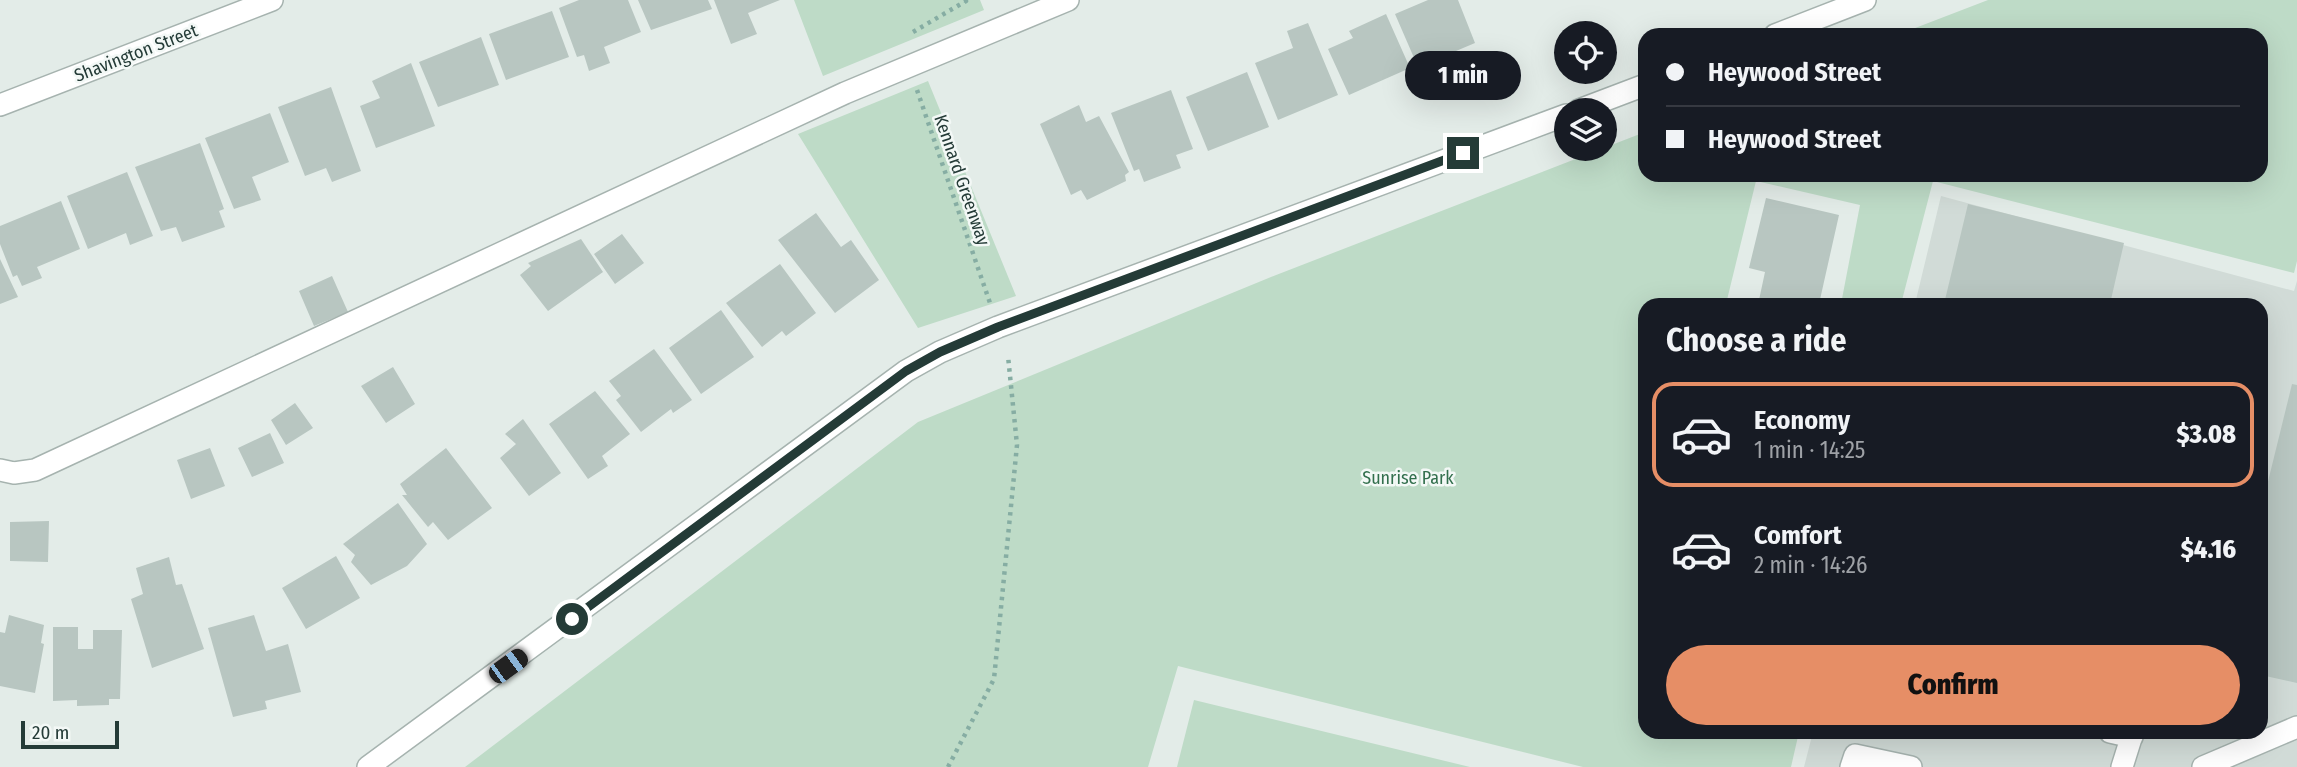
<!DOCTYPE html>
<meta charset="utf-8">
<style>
:root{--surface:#171b24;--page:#242831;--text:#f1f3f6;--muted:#9ea1a6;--line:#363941;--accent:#e68e66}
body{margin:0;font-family:"Fira Sans Condensed",sans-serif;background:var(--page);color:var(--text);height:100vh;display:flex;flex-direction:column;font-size:26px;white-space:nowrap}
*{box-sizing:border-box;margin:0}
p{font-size:23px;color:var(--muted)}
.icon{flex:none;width:38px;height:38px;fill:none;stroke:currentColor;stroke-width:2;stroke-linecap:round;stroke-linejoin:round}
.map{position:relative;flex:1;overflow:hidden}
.details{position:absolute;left:1638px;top:298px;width:630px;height:441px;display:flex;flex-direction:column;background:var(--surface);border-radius:21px;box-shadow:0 7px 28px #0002}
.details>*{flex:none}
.guide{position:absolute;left:1638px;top:28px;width:630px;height:154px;border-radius:21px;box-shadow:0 7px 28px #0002;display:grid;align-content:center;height:154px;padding:0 28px;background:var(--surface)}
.controls{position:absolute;left:1554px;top:21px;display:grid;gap:14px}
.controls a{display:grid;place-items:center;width:63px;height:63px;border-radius:50%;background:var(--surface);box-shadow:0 7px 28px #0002;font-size:35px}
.scale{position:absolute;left:21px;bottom:18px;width:98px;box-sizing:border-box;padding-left:7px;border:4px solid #243b37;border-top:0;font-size:19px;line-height:24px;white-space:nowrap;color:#243b37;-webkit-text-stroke:5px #f3f8f6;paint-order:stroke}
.end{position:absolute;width:32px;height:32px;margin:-16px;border:9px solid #243b37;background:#fff;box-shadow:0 0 0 4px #fff}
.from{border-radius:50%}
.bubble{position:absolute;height:49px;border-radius:24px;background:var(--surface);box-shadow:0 7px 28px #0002;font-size:23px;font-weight:800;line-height:49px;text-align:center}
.car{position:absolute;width:21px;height:42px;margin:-21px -10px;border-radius:9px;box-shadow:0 0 5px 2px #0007;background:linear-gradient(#222 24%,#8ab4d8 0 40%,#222 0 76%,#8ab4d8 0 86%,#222 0)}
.guide b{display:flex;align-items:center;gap:24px;height:66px;font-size:26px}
.guide b+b{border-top:2px solid var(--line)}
.guide i{width:18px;height:18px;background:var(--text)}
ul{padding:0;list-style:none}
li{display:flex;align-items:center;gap:21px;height:105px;margin:0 14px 10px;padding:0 14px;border:4px solid transparent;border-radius:21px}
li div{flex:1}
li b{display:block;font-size:26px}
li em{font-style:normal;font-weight:800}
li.active{border-color:var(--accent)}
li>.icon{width:63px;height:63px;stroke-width:1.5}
h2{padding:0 28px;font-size:32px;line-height:84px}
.button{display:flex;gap:14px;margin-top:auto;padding:14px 28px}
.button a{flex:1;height:80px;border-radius:42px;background:var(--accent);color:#111;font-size:28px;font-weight:800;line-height:80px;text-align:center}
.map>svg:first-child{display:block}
.built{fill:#d1dbd7}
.green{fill:#bedbc7}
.building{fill:#b8c6c1}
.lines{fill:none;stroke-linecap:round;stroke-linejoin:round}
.minor-casing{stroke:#a6b3af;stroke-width:24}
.path{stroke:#86ada3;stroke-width:4.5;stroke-dasharray:3.5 5;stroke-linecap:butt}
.minor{stroke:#fff;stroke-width:21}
.route{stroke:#243b37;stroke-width:9}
.labels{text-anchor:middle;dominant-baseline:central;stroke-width:5;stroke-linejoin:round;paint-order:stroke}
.street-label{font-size:18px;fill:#243b37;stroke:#f3f8f6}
.park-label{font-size:18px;fill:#326f4d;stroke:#f3f8f6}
</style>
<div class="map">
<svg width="2297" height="767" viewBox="0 0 2297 767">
<rect width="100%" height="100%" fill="#e3ece8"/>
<!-- built -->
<path class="built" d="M1941 196 2294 291 2297 281V767H1804L1813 732H2261V304H1915Z"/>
<!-- green -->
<path class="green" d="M794 0H980L984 10 823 76Z
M1988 0H2297V261L2294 273 1933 181 1901 304H1841L1860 205 1756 181 1726 304H1645V732H1799L1791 767H1583L1178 666 1148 767H465L918 422 1271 277 1645 132V175H2261V35H1897Z
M928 81 1016 296 918 328 798 134Z
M1194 700 1470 767H1177Z"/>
<!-- building -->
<path class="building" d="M579 0H628L641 32 604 47 610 63 589 71 584 55 577 57 559 8Z
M638 0H708L712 9 651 30Z
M714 0H780L748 13 757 34 731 44Z
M1428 0H1458L1475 43 1418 67 1395 14Z
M552 11 569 57 506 80 489 34Z
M1386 14 1410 68 1349 95 1328 49 1353 38 1349 31Z
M1308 23 1338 95 1278 120 1255 63 1293 48 1287 31Z
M481 37 499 85 438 107 419 62Z
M411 63 435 126 376 148 360 106 380 98 372 81Z
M1247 72 1269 127 1208 151 1186 97Z
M331 87 361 171 332 182 326 168 305 176 278 107Z
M1171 90 1193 149 1176 155 1181 168 1144 182 1139 169 1134 171 1111 113Z
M1079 105 1086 122 1099 116 1129 172 1125 175 1126 181 1087 200 1081 190 1071 195 1040 124Z
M270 113 289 162 252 177 261 200 234 209 205 138Z
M200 143 224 209 219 211 225 227 182 242 176 227 161 231 135 167Z
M127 172 153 236 130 245 126 233 88 249 67 196Z
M1766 198 1839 215 1819 304H1775L1759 300 1765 272 1749 268Z
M61 201 80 249 37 267 42 278 22 286 17 275 13 277 0 244V226Z
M1968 204 2124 243 2110 304H1944Z
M816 213 841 247 851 240 879 280 835 313 778 240Z
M622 234 644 263 615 284 594 254Z
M581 239 603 272 548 311 520 275 531 266 528 263Z
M0 259 18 297 0 304Z
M780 264 816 313 786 336 782 331 762 347 726 303Z
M332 276 348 312 314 326 299 291Z
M721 310 754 357 701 394 669 348Z
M654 349 692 400 673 413 671 409 641 432 616 400 621 396 609 381Z
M393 367 415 404 386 423 361 386Z
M2292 384 2297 385V683L2261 675V510Z
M595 391 630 434 602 456 608 466 588 479 549 424Z
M295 403 313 428 286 445 271 420Z
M523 419 561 473 529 496 500 458 516 444 505 434Z
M270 433 284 463 252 477 238 448Z
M210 448 225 486 191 499 177 460Z
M446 448 492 508 448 540 433 522 428 527 402 495H407L400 484Z
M398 503 427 544 407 566 371 585 351 562 355 555 343 544Z
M49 521 48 562 10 561V522Z
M336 556 360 598 306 629 282 588Z
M169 557 176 585 182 584 204 649 152 668 131 599 143 594 136 568Z
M9 615 44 625 41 643 44 644 35 693 0 686V632L5 633Z
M254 615 266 651 288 644 301 692 265 701 267 709 233 717 208 628Z
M53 627H78V649H93V630H122L120 699H109V705L77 706V700L53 701Z"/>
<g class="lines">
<!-- minor casing -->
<g class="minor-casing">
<path id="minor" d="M1775 35 1865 0
M0 105 272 0
M1579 110 1645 85
M0 470 14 473 35 470 845 93 1068 0
M2110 732 2132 737
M368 767 906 371 940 352 998 327 1566 115
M1851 767 1855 755 1911 767
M2122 767 2133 732
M2203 767 2297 727"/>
</g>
<!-- path -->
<path class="path" d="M913 32 966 1 964 0
M917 90 990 303
M948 767 994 679 1017 445 1008 356"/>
<!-- minor -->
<use href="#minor" class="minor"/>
</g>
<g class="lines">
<!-- route -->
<path class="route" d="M572 619 906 371 940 352 998 327 1463 153"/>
</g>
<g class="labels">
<!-- street labels -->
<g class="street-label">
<text transform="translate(136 53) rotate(-21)">Shavington Street</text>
<text transform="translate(962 180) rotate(71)">Kennard Greenway</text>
</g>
<!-- park labels -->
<g class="park-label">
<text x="1408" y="478">Sunrise Park</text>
</g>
</g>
</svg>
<div class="controls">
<a><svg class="icon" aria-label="locate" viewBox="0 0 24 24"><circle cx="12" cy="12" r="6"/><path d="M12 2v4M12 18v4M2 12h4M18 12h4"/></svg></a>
<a><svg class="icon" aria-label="layers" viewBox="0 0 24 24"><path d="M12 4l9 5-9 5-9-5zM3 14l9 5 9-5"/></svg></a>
</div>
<div class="scale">20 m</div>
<i class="end from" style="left:572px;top:619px"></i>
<i class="end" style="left:1463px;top:153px"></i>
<div class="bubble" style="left:1405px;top:51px;width:116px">1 min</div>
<i class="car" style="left:508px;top:666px;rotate:54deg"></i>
<div class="guide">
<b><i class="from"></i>Heywood Street</b>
<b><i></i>Heywood Street</b>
</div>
<section class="details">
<h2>Choose a ride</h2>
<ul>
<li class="active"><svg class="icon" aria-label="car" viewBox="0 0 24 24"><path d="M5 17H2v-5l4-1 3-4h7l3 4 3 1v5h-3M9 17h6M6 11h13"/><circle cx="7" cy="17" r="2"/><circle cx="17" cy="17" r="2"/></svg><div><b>Economy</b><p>1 min · 14:25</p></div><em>$3.08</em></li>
<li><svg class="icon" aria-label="car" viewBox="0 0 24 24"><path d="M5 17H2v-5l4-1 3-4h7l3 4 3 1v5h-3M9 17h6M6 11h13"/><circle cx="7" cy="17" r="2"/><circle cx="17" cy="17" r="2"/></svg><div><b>Comfort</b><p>2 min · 14:26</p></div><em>$4.16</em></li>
</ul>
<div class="button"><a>Confirm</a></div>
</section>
</div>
